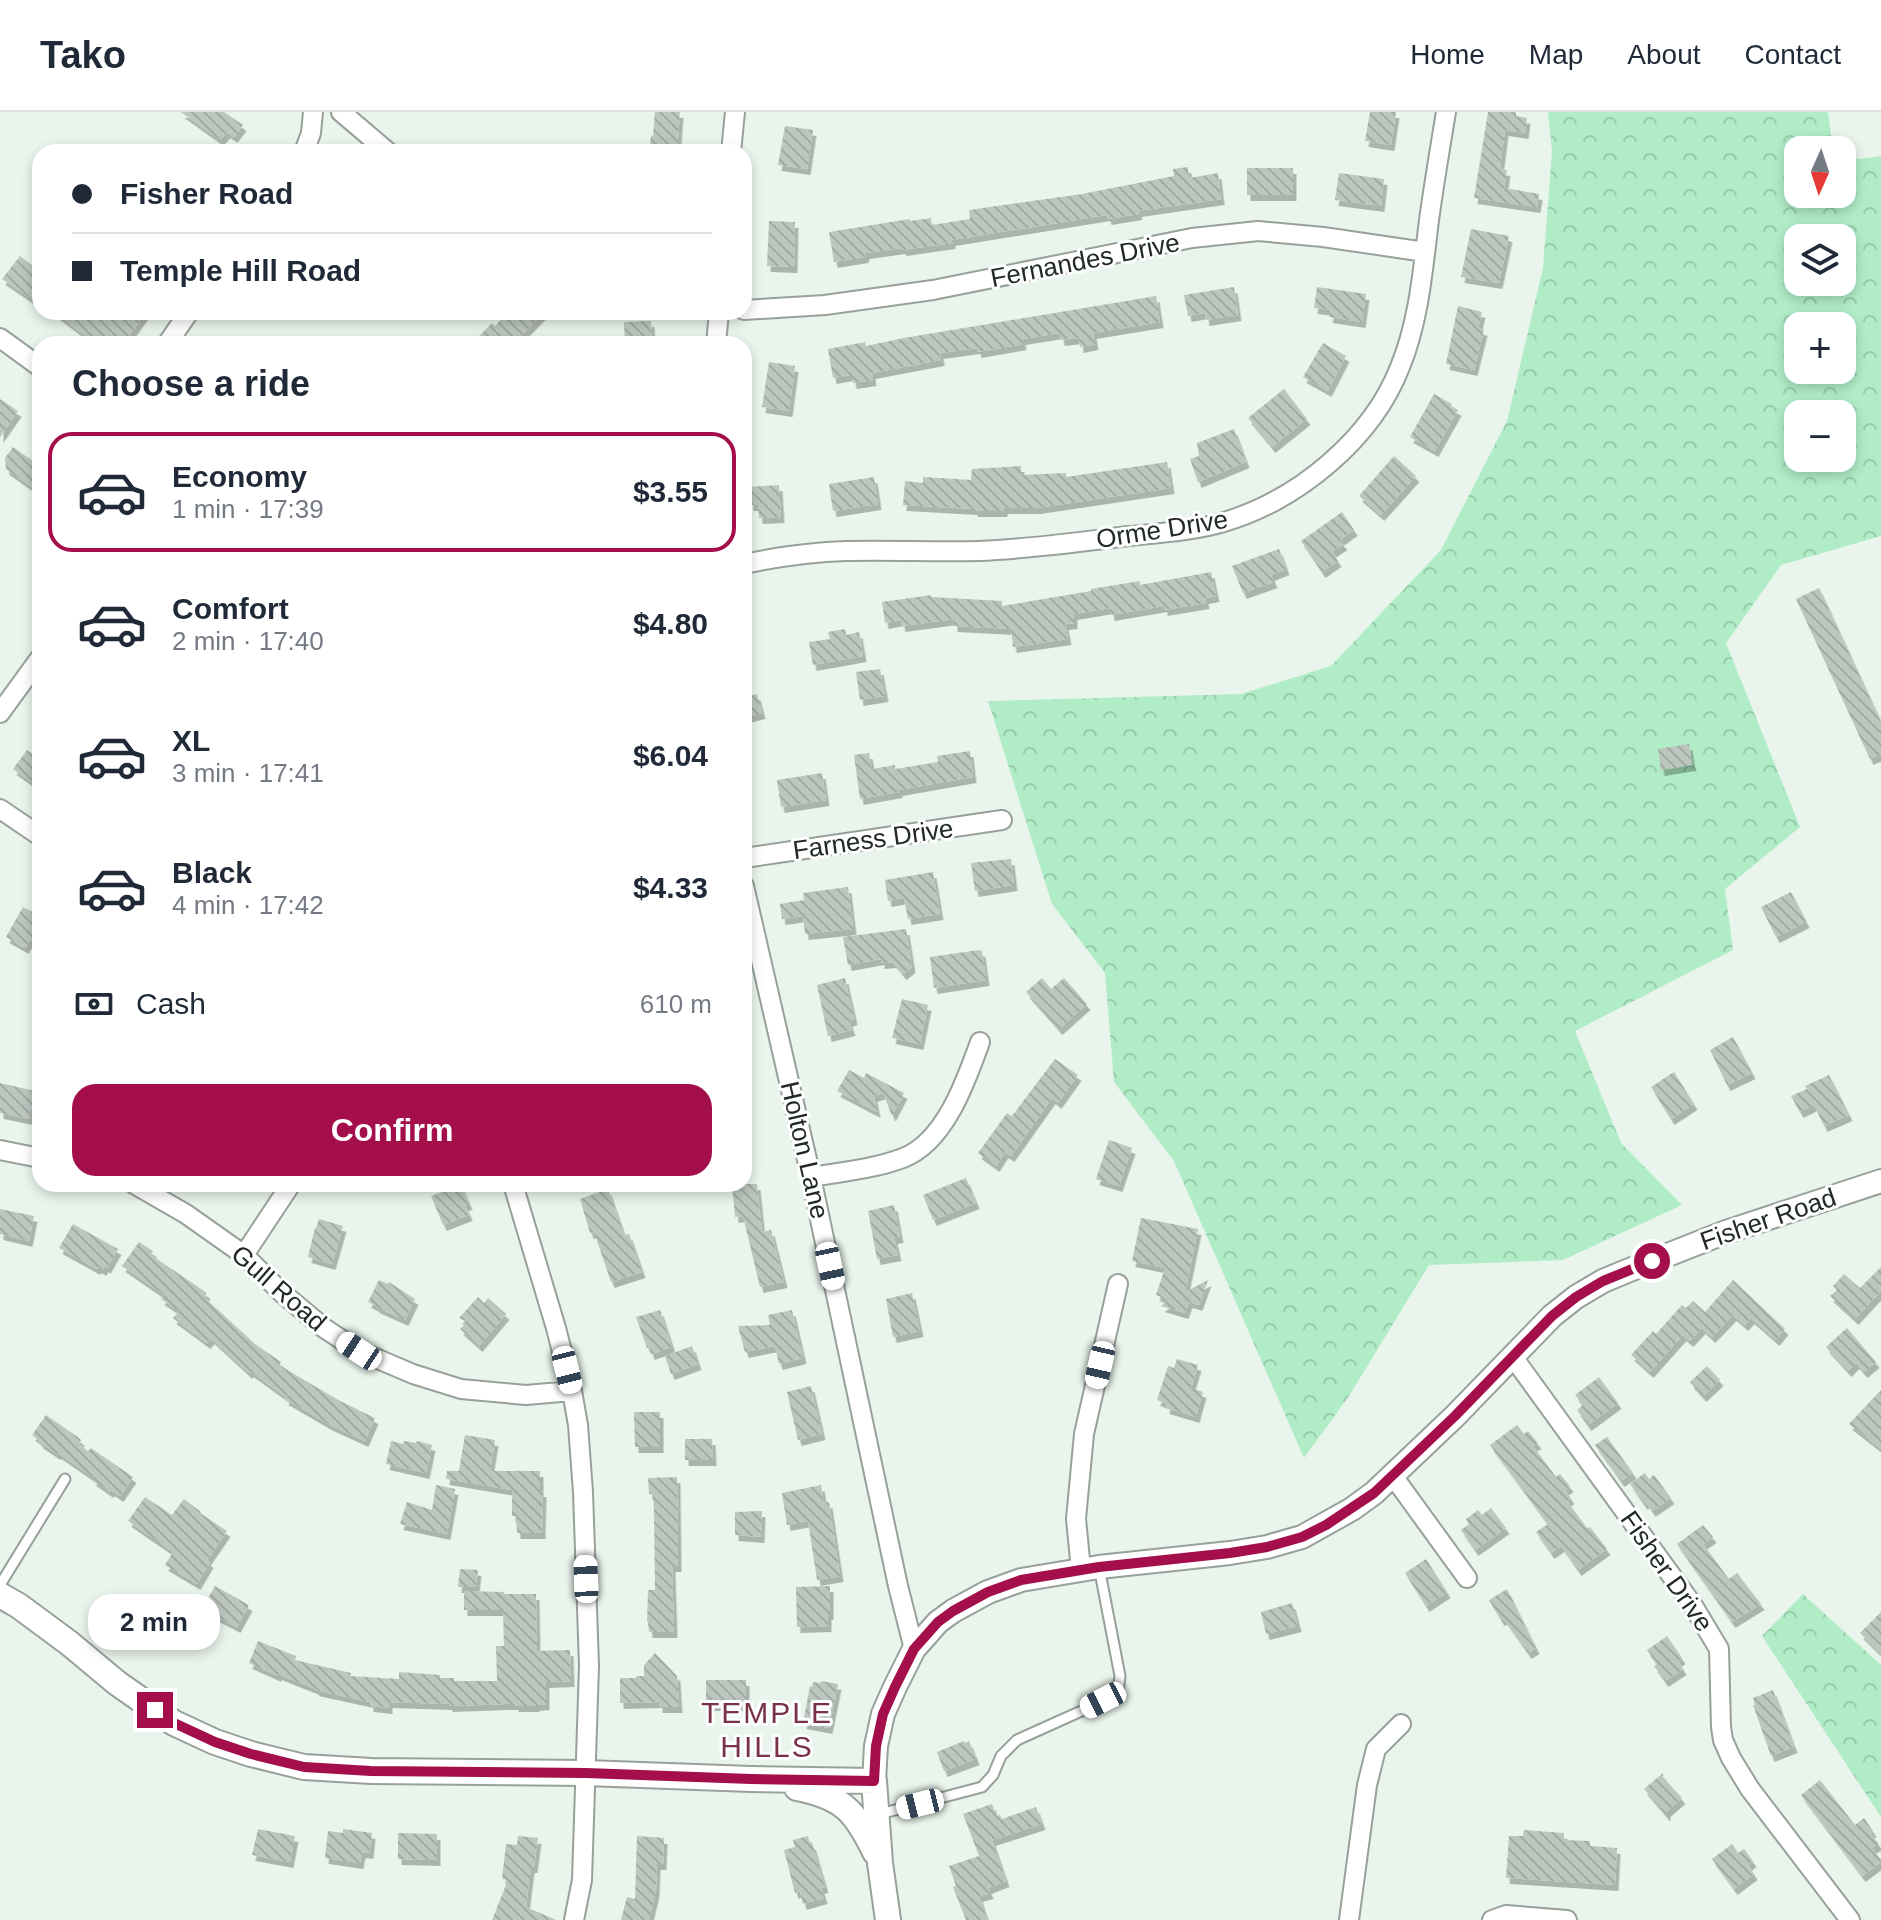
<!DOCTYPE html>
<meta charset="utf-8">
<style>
:root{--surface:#fff;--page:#f6f6f7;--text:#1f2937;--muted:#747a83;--line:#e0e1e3;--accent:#a40e4a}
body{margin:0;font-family:Helvetica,sans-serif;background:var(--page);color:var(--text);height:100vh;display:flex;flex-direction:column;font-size:30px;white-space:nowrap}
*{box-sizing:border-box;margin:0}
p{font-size:26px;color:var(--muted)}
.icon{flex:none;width:44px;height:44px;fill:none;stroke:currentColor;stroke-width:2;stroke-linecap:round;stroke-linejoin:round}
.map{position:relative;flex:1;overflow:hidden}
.drawer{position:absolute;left:32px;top:224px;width:720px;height:856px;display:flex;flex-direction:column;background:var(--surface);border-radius:24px;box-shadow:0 4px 12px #0003}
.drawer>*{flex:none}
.top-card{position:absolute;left:32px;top:32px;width:720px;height:176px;border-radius:24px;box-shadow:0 4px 12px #0003;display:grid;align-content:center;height:176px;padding:0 40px;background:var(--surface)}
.needle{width:52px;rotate:183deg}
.controls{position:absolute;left:1784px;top:24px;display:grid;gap:16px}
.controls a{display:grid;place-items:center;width:72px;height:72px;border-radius:16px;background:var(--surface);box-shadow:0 4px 12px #0003;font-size:40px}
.end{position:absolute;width:36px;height:36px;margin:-18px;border:10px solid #a40e4a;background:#fff;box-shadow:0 0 0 4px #fff}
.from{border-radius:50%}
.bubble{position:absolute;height:56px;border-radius:24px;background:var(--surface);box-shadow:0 4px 12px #0003;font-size:26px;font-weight:600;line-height:56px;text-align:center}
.car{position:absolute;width:24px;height:48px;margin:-24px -12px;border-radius:10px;box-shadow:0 0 6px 2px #0007;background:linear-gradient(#fff 24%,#345 0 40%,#fff 0 76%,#345 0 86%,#fff 0)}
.top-card b{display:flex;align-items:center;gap:28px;height:76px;font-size:30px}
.top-card b+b{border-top:2px solid var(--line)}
.top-card i{width:20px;height:20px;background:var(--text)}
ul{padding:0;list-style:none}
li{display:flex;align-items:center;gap:24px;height:120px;margin:0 16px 12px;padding:0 24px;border:4px solid transparent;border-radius:24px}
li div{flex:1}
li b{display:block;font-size:30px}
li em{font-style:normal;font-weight:600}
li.current{border-color:var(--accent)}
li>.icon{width:72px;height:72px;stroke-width:1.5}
h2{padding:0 40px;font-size:36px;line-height:96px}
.pay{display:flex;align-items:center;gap:20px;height:88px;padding:0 40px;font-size:30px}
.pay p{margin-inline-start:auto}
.primary-button{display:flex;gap:16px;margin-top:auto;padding:16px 40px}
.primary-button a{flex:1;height:92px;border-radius:24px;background:var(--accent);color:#fff;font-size:32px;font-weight:600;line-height:92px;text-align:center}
header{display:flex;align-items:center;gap:48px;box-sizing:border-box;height:112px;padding:0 40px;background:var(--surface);border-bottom:2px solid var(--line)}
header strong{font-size:38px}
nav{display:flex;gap:44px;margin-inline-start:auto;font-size:28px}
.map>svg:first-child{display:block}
.forest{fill:url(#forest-crowns);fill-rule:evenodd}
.building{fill:url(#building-back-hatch);filter:url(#shadow)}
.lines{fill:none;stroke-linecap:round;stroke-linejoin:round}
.service-casing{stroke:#97a19a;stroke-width:13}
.minor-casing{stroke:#97a19a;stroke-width:22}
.tertiary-casing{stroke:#97a19a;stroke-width:26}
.secondary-casing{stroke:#97a19a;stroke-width:28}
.service{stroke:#fff;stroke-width:9}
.minor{stroke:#fff;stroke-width:18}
.tertiary{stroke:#fff;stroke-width:22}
.secondary{stroke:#fff;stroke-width:24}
.route{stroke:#a40e4a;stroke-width:10}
.labels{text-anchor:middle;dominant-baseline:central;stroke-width:6;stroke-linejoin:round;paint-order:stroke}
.street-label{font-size:26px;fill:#242825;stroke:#fcfffd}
.quarter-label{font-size:30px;letter-spacing:2px;fill:#793245;stroke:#fcfffd}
</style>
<header>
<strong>Tako</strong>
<nav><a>Home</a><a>Map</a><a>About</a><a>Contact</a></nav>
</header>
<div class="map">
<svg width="1881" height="1808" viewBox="0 0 1881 1808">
<defs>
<pattern id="forest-crowns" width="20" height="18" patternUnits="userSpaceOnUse" patternTransform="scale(2)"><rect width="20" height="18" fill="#b0edc6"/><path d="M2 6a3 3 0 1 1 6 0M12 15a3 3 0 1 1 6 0" fill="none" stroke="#97cbaa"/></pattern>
<pattern id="building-back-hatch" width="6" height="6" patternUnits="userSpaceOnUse" patternTransform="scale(2)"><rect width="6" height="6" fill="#bcc6bf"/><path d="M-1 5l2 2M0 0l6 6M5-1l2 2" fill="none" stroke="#a1aaa4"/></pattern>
<filter id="shadow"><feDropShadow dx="3.5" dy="6" stdDeviation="0" flood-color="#0004"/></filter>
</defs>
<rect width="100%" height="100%" fill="#e9f4ec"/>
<!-- forest -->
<path class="forest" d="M1548 0H1828L1833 38H1798V82H1842V49L1881 44V424L1781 453 1726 531 1800 715 1725 777 1733 838 1575 919 1621 1031 1682 1093 1563 1148 1429 1153 1349 1284 1304 1346 1174 1049 1114 970 1105 861 1052 792 988 589 1241 582 1331 554 1441 438 1507 309 1543 156 1552 39ZM1798 126H1842V170H1798ZM1798 214H1842V258H1798ZM1798 302H1842V346H1798Z
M1803 1482 1881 1553V1705L1762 1524Z"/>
<!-- building -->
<path class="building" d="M181 0H224L243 13 234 25 227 20 220 28Z
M655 0H680L677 40H649L651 24H653Z
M1370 0H1396L1391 33 1365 29Z
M1488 0H1516V4L1527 6 1525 21 1505 18 1500 57 1507 58 1504 76 1539 82 1537 95 1474 86Z
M785 14 813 18 807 57 778 53Z
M1188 55 1189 66 1218 61 1221 87 1138 99 1139 102 1108 107 1107 103 952 128V131L903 138 902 136 866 141 865 145 834 150 829 120 910 107V109L931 106 932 113 970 107 969 98 1082 82 1174 64 1173 57Z
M1247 56H1293V83H1247Z
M1339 61 1384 67 1381 94 1335 88Z
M769 109 795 110 794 155 767 154Z
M1471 117 1509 124 1499 171 1461 165Z
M20 144 40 159V178L33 188 2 167Z
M1234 175 1238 203 1206 208 1205 201 1188 204 1184 183Z
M1317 175 1366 182 1362 210 1329 205 1331 198 1314 196Z
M1156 184 1160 210 1093 221 1095 232 1080 235 1079 226 1061 228 1060 221 1022 227 1023 232 978 240 977 236 940 241 941 248 872 261 873 268 853 271 852 264H850V263L833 266 828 237 865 230 866 234 904 226Z
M1458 194 1482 200 1478 216 1484 218 1474 258 1446 252Z
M54 200H146L123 232H96Z
M508 200H544L513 232H485L478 225 492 211 495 214Z
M651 209 652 232H625L624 210Z
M1323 231 1346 244 1328 279 1303 265Z
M769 250 795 254 789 299 762 295Z
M1284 277 1307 307 1272 335 1248 306Z
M1434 282 1452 292 1451 294 1458 298 1435 339 1410 325Z
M0 287 18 299 0 325Z
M1234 317 1246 350 1198 370 1190 347 1199 344 1197 331Z
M13 335 40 354V381L6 357 5 346Z
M1394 344 1416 364 1381 403 1359 384Z
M1167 350 1171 376 1037 396H1004V399H974V397L903 393 905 369 923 371V365L971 368 972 357 1021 354V363L1066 361V365Z
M874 365 878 392 833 399 829 372Z
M779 373 781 405 759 406 758 393H750L749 375Z
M1342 400 1354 418 1340 428 1344 432 1332 440 1338 449 1322 460 1301 429Z
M1279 437 1286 457 1271 463 1274 470 1243 481 1232 454Z
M1211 460 1216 484 1205 486 1206 491 1164 498V494L1111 503 1110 496 1074 502V511L1065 512 1068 527 1013 535 1011 517 954 514V507L902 514 901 508 885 511 882 490 931 483V485L1002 489V494L1091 479V477L1140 469V473Z
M1819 476 1881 610V642L1870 647 1796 487Z
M845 517 846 523 859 520 863 544 813 553 809 530 830 527 828 520Z
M880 557 885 584 860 588 856 560Z
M757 582 762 601 746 605 744 585Z
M1689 632 1692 653 1661 658 1658 637Z
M27 638 40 647V676L13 657Z
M970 639 973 665 899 678V680L860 687 854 643 869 641 872 657 895 653V657L938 650 937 644Z
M822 661 826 688 781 695 777 668Z
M1011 747 1014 773 975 779 971 751Z
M933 760 940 802 908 807 904 786 888 789 885 768Z
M848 775 853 817 805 822 803 804 782 807 780 792 804 788 803 781Z
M1791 780 1806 810 1776 825 1761 795Z
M23 795 40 804V834L30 828 25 836 6 825Z
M906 817 912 855 903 862 893 850 881 851V847L848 853 843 825Z
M979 838 982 839 986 868 934 876 930 845Z
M845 866 854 907 849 909 852 918 828 924 817 873Z
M1042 866 1051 877 1064 866 1087 892 1059 917 1026 880Z
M902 887 928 893 920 932 892 926Z
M1733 925 1752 961 1727 973 1710 938Z
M1055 947 1078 963 1058 991 1052 986 1011 1044 1005 1040 996 1054 978 1041 1007 1001 1012 1004Z
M849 958 864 966 866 961 904 981 892 1004 883 981 874 984 877 1000 837 979Z
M1674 960 1694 992 1671 1007 1651 975Z
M1829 963 1849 1003 1824 1014 1814 993 1800 1000 1791 984 1807 977 1805 974Z
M0 971 35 979 29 1007 0 1001Z
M1109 1028 1132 1036 1119 1074 1096 1067Z
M966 1066 976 1091 933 1108 923 1083Z
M732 1072H757L762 1120 771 1118 784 1170 760 1175 743 1104 735 1105Z
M461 1073 469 1092 465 1093 469 1103 443 1113 431 1084Z
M608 1077 624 1123 629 1122 642 1160 611 1170 594 1120 590 1121 580 1087Z
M894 1093 900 1125 894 1126 898 1143 877 1147 868 1099Z
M0 1097 34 1104 29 1129 0 1122Z
M1141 1106 1198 1117 1185 1180 1208 1168 1199 1193 1189 1190 1185 1201 1161 1194 1167 1190 1160 1188 1161 1185 1156 1183 1165 1156 1132 1149Z
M319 1107 343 1114 332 1152 308 1145 315 1116H316Z
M73 1112 118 1137 107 1156 105 1154 103 1158 98 1155 97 1157 59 1136Z
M139 1130 153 1139 151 1143 207 1181 204 1185 255 1232 281 1250 279 1253 340 1289 375 1306 365 1329 330 1313 285 1287 286 1285 250 1259 249 1261 211 1226 207 1231 173 1206 179 1199 161 1187 164 1183 122 1154Z
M1881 1155V1179L1855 1207 1830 1184 1837 1178 1833 1174 1844 1162 1860 1176Z
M379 1168 388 1172 389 1170 415 1187 405 1208 376 1195V1194L368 1190Z
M1733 1168 1785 1217 1776 1228 1751 1206 1745 1213 1733 1203 1712 1225 1702 1216 1690 1229 1683 1223 1650 1260 1631 1243 1653 1219 1656 1222 1682 1193 1686 1196 1693 1189 1705 1200Z
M912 1181 920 1219 893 1225 886 1187Z
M478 1185 484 1191 488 1186 506 1202 479 1234 460 1217 467 1210 459 1206Z
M660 1198 672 1235 651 1242 649 1235 647 1236 636 1205Z
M792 1198 803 1246 779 1252 775 1234 745 1240 738 1214 770 1213 768 1203Z
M1847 1216 1876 1250 1864 1260 1856 1251 1848 1259 1826 1235Z
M692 1234 698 1252 671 1262 665 1244Z
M1177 1247 1198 1253 1191 1276 1203 1280 1196 1305 1166 1296 1167 1292 1157 1288 1168 1254 1174 1256Z
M1707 1254 1720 1268 1703 1284 1690 1270Z
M1599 1265 1618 1291 1588 1313 1577 1298 1583 1293 1575 1283Z
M811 1274 822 1322 798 1328 787 1280Z
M1881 1278V1337L1849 1312Z
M634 1300H660V1335H635Z
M46 1303 79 1326 81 1328 79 1332 88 1339 91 1336 133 1365 120 1384 111 1378 110 1380 93 1368 94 1366 58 1341 57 1342 39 1330 40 1329 32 1323Z
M1517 1313 1524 1322 1528 1319 1538 1331 1533 1334 1556 1365 1560 1362 1570 1374 1565 1378 1571 1386 1567 1389 1587 1416 1590 1415 1607 1437 1578 1458 1561 1434 1551 1441 1536 1420 1548 1412 1490 1333Z
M465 1323 495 1328 490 1359H540V1379H543L542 1421H517L516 1404H512V1378L446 1367 447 1359H459Z
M1607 1325 1633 1361 1621 1369 1595 1333Z
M685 1327H712L713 1348H685Z
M391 1329 403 1332 404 1329 416 1331 417 1329 432 1333 426 1361 386 1352Z
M1645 1361 1649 1367 1654 1363 1671 1386 1652 1399 1646 1390 1644 1392 1630 1372Z
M677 1365 678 1454H672L674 1520H649L648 1510H647L648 1478H655L654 1400 653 1382H649L648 1366Z
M436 1373 455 1377 447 1422 400 1412 407 1390 432 1398Z
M821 1373 824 1391 829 1390 840 1464 817 1468 808 1409 787 1413 782 1381Z
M145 1385 172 1403 184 1387 201 1400 200 1401 227 1419 207 1448 210 1450 197 1472 165 1453 173 1440 128 1409Z
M1491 1396 1506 1416 1475 1438 1461 1418 1469 1412 1466 1407 1478 1398 1482 1403Z
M762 1399 761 1425 735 1423V1400Z
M1703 1413 1713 1425 1703 1432 1729 1467 1737 1461 1761 1492 1732 1510 1677 1432Z
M1426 1447 1447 1480 1426 1494 1405 1461Z
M460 1457 478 1458 476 1475H458Z
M215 1474 249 1493 237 1515 202 1497Z
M830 1474V1502H828V1514L797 1515 796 1475Z
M1507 1477 1536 1536 1528 1541 1504 1507 1501 1508 1489 1488Z
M464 1479 504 1480V1482H536L537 1539 570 1538 571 1569 546 1570V1592L536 1593V1594H515V1592H505L449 1594V1592L389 1590V1596L370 1594V1590L315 1578 316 1577 278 1562V1564L249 1551 258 1529 296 1544 295 1548 351 1561 350 1564 399 1567V1560L440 1563V1566H454V1569H497L496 1534H504L503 1498H464Z
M1292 1491 1298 1514 1266 1522 1261 1500Z
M1881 1500V1542L1860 1521Z
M1667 1524 1682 1546 1678 1549 1683 1557 1665 1569 1654 1554 1657 1552 1647 1538Z
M655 1541 677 1564 679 1595H659V1590L620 1591V1566H636V1564H644V1553Z
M706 1568H746V1593H706Z
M821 1569 838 1572 829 1616 803 1611 810 1574 812 1575 813 1570 821 1571Z
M1773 1578 1794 1635 1771 1644 1753 1593H1755L1753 1586Z
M964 1629 965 1631 969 1629 976 1647 944 1659 937 1640Z
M1663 1661V1665L1682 1686 1667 1699V1704L1644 1677Z
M1820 1668 1855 1713 1864 1706 1873 1719 1870 1721 1879 1732 1872 1736 1881 1748V1750L1862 1764 1801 1683Z
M992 1692 996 1704 1000 1703 1002 1707 1036 1695 1042 1712 992 1728 1006 1769 988 1776 990 1781 979 1784 987 1808H966L953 1775 956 1774 949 1754 979 1744 963 1702Z
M258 1717 295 1724 290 1750 252 1743Z
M343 1717 372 1721 370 1741 362 1740 360 1751 325 1746 328 1719 343 1721Z
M1524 1718 1564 1721V1728L1590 1729V1734L1617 1736 1615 1773 1506 1766 1509 1724H1523Z
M398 1721 437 1722V1748L398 1747Z
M518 1724 538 1726 534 1755H531L526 1795 556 1808H492L508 1768 502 1767 506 1732 517 1733Z
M637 1724 664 1726 663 1752H657L656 1779 649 1808H621L627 1785 635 1787Z
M808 1724 810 1732 812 1731 825 1775 821 1776 824 1786 803 1792 800 1779 795 1781 784 1738 795 1735 793 1728Z
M1732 1732 1738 1741 1744 1737 1753 1749 1748 1753 1754 1762 1734 1777 1712 1747Z"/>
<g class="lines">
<!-- service casing -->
<g class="service-casing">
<path id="service" d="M0 1473 65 1367
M876 1703 982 1675 993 1663 1001 1644 1017 1628 1088 1596 1118 1581 1120 1564 1099 1455"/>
</g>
<!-- minor casing -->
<g class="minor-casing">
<path id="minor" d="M341 0 388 40
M304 40 311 21 313 0
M731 40 735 0
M744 198 825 193 933 178 1192 126 1258 119 1323 125 1425 140
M0 226 40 255
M167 232 189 200
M716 232 719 200
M744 452C777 445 812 440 846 439 890 438 934 440 979 439 1029 437 1079 430 1129 424 1161 421 1194 419 1224 410 1298 388 1372 327 1400 255 1419 209 1423 157 1429 108 1434 72 1440 36 1446 0
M0 601 40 546
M0 697 40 724
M744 746 1002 708
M744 774 811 1065 898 1474 914 1537
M0 1038 40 1046
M811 1065C841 1060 874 1057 903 1046 945 1030 966 969 980 930
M134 1072 186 1102 244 1143 281 1180 324 1216 359 1239 413 1262 461 1277 526 1283 572 1279
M513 1072 556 1216 572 1279 578 1313 583 1380 589 1554 582 1768 574 1808
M244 1143 291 1072
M1513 1245 1692 1492 1719 1537 1721 1615 1723 1628 1731 1646 1750 1677 1850 1808
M1393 1364 1467 1466
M1081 1458 1076 1407 1084 1322 1118 1172
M1349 1808 1367 1673 1376 1637 1401 1612
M1492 1808 1506 1803 1567 1808"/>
</g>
<!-- tertiary casing -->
<g class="tertiary-casing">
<path id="tertiary" d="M874 1669 876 1634 883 1602 895 1575 914 1537 938 1510 953 1499 988 1480 1021 1468 1099 1455 1230 1441 1267 1435 1302 1425 1352 1397 1374 1381 1455 1304 1552 1204 1576 1185 1603 1169 1627 1159 1726 1120 1881 1069"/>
</g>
<!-- secondary casing -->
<g class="secondary-casing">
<path id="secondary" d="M0 1483 19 1494 69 1531 117 1571 174 1611 215 1630 251 1642 304 1655 371 1659 586 1661 751 1667 874 1669 880 1751 888 1808
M797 1676C843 1685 855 1699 875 1740"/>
</g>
<!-- service -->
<use href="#service" class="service"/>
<!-- minor -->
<use href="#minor" class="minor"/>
<!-- tertiary -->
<use href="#tertiary" class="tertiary"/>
<!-- secondary -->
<use href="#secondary" class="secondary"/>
</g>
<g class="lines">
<!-- route -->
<path class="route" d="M155 1598 174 1611 215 1630 251 1642 304 1655 371 1659 586 1661 751 1667 874 1669 876 1634 883 1602 895 1575 914 1537 938 1510 953 1499 988 1480 1021 1468 1099 1455 1230 1441 1267 1435 1302 1425 1326 1413 1374 1381 1455 1304 1552 1204 1576 1185 1603 1169 1652 1149"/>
</g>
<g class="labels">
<!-- street labels -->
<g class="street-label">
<text transform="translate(1085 148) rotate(-11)">Fernandes Drive</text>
<text transform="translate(1162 417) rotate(-9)">Orme Drive</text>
<text transform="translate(873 727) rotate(-8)">Farness Drive</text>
<text transform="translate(805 1038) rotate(77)">Holton Lane</text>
<text transform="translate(1768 1107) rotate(-19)">Fisher Road</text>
<text transform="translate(279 1176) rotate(41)">Gull Road</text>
<text transform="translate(1667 1459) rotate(55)">Fisher Drive</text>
</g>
<!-- quarter labels -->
<g class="quarter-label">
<text x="767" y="1600">TEMPLE<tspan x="767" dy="34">HILLS</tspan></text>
</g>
</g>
</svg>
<div class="controls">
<a><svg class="needle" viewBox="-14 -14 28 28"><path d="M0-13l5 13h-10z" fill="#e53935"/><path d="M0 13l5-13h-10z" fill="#747a83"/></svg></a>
<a><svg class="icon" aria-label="layers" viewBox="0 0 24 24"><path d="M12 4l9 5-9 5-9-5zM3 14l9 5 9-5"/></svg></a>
<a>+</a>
<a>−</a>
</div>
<i class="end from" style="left:1652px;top:1149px"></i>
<i class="end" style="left:155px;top:1598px"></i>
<div class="bubble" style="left:88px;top:1482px;width:132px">2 min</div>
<i class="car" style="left:830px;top:1154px;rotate:168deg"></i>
<i class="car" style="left:359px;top:1239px;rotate:303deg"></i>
<i class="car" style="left:1100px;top:1253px;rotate:193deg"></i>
<i class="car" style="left:567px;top:1258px;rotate:166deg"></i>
<i class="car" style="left:586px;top:1467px;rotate:358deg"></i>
<i class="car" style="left:1103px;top:1588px;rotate:243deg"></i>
<i class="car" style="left:920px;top:1692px;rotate:256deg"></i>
<div class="top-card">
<b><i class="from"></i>Fisher Road</b>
<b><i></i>Temple Hill Road</b>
</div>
<section class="drawer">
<h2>Choose a ride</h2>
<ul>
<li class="current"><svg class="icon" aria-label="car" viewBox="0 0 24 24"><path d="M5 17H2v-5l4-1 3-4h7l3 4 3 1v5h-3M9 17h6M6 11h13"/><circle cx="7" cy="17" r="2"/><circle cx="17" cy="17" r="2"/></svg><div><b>Economy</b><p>1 min · 17:39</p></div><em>$3.55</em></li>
<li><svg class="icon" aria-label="car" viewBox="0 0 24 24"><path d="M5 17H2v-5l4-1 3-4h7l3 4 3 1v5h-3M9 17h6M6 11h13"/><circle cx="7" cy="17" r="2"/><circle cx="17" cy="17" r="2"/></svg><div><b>Comfort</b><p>2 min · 17:40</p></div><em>$4.80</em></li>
<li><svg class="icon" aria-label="car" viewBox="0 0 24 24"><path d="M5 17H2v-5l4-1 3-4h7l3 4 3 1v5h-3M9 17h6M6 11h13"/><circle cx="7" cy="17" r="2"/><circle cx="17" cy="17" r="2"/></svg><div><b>XL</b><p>3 min · 17:41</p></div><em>$6.04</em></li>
<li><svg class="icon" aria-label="car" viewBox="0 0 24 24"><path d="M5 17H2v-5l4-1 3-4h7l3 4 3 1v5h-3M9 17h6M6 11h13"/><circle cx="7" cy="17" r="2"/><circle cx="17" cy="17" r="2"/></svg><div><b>Black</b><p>4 min · 17:42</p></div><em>$4.33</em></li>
</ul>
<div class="pay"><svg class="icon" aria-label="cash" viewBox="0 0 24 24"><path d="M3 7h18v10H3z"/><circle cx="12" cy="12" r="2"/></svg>Cash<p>610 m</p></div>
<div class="primary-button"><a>Confirm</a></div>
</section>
</div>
